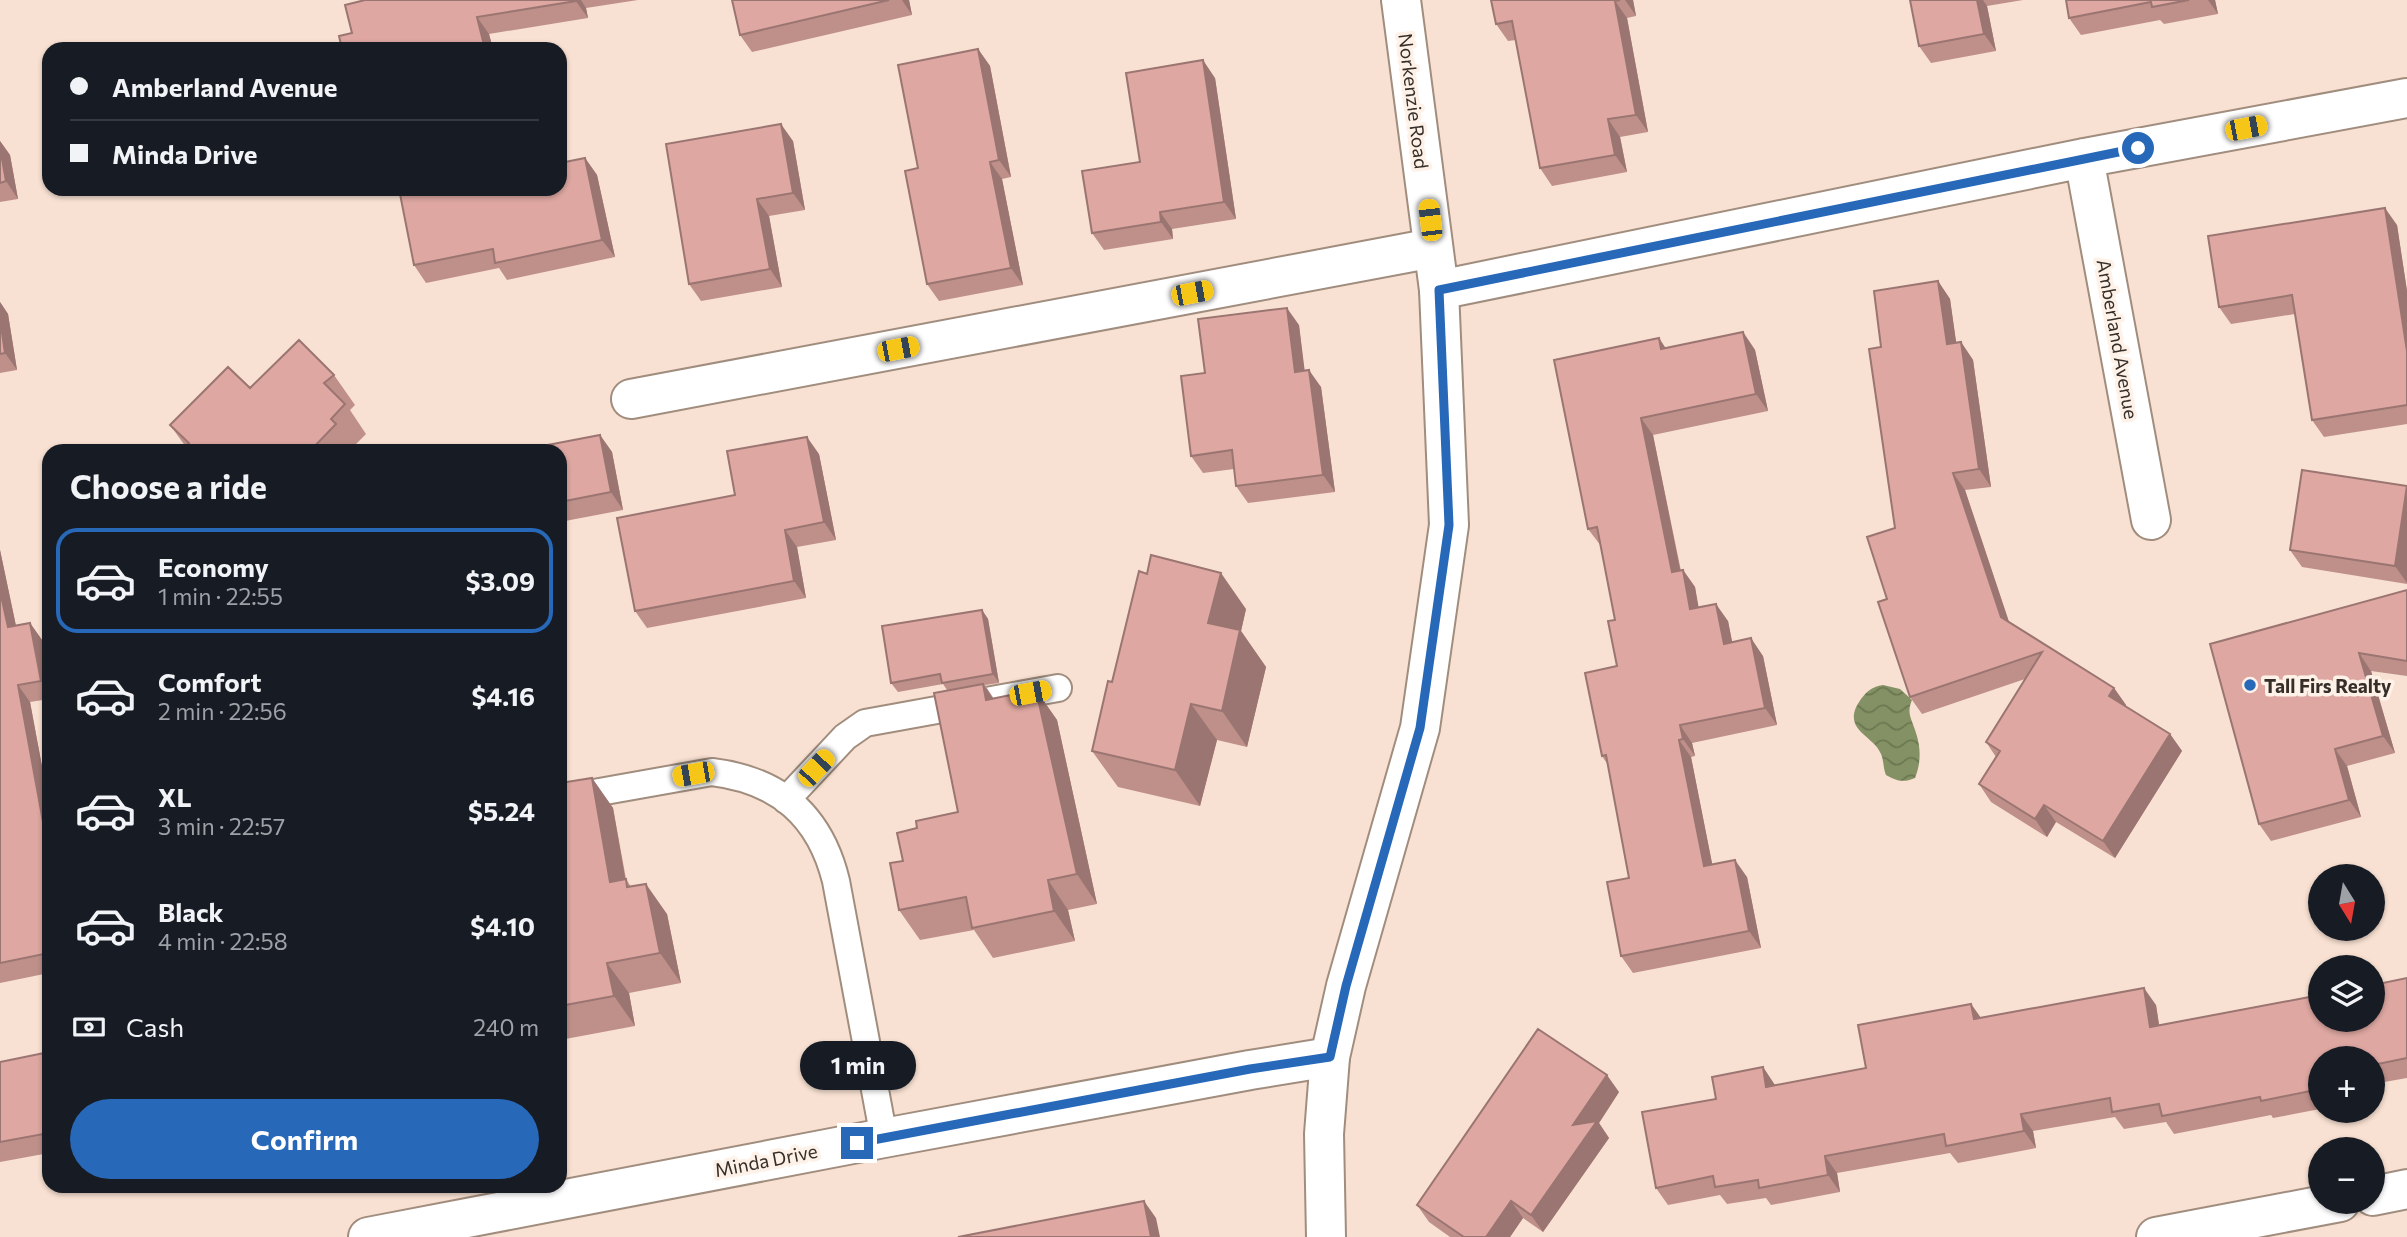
<!DOCTYPE html>
<meta charset="utf-8">
<style>
:root{--surface:#171b24;--page:#20242c;--text:#f1f3f6;--muted:#9ea1a6;--line:#363941;--accent:#2768b9}
body{margin:0;font-family:Commissioner,sans-serif;background:var(--page);color:var(--text);height:100vh;display:flex;flex-direction:column;font-size:26px;white-space:nowrap}
*{box-sizing:border-box;margin:0}
p{font-size:23px;color:var(--muted)}
.icon{flex:none;width:38px;height:38px;fill:none;stroke:currentColor;stroke-width:2;stroke-linecap:round;stroke-linejoin:round}
.map{position:relative;flex:1;overflow:hidden}
.side{position:absolute;left:42px;top:444px;width:525px;height:749px;display:flex;flex-direction:column;background:var(--surface);border-radius:21px;box-shadow:0 2px 5px #0004}
.side>*{flex:none}
.guide{position:absolute;left:42px;top:42px;width:525px;height:154px;border-radius:21px;box-shadow:0 2px 5px #0004;display:grid;align-content:center;height:154px;padding:0 28px;background:var(--surface)}
.needle{width:46px;rotate:169deg}
.tools{position:absolute;left:2308px;top:864px;display:grid;gap:14px}
.tools a{display:grid;place-items:center;width:77px;height:77px;border-radius:50%;background:var(--surface);box-shadow:0 2px 5px #0004;font-size:35px}
.end{position:absolute;width:32px;height:32px;margin:-16px;border:9px solid #2768b9;background:#fff;box-shadow:0 0 0 4px #fff}
.from{border-radius:50%}
.bubble{position:absolute;height:49px;border-radius:24px;background:var(--surface);box-shadow:0 2px 5px #0004;font-size:23px;font-weight:700;line-height:49px;text-align:center}
.car{position:absolute;width:21px;height:42px;margin:-21px -10px;border-radius:9px;box-shadow:0 0 5px 2px #0007;background:linear-gradient(#f5c518 24%,#345 0 40%,#f5c518 0 76%,#345 0 86%,#f5c518 0)}
.guide b{display:flex;align-items:center;gap:24px;height:66px;font-size:26px}
.guide b+b{border-top:2px solid var(--line)}
.guide i{width:18px;height:18px;background:var(--text)}
ul{padding:0;list-style:none}
li{display:flex;align-items:center;gap:21px;height:105px;margin:0 14px 10px;padding:0 14px;border:4px solid transparent;border-radius:21px}
li div{flex:1}
li b{display:block;font-size:26px}
li em{font-style:normal;font-weight:700}
li.active{border-color:var(--accent)}
li>.icon{width:63px;height:63px;stroke-width:1.5}
h2{padding:0 28px;font-size:32px;line-height:84px}
.pay{display:flex;align-items:center;gap:18px;height:77px;padding:0 28px;font-size:26px}
.pay p{margin-inline-start:auto}
.button{display:flex;gap:14px;margin-top:auto;padding:14px 28px}
.button a{flex:1;height:80px;border-radius:42px;background:var(--accent);color:#fff;font-size:28px;font-weight:700;line-height:80px;text-align:center}
.map>svg:first-child{display:block}
.water{fill:url(#water-waves)}
.lines{fill:none;stroke-linecap:round;stroke-linejoin:round}
.service-casing{stroke:#a18d7e;stroke-width:30}
.minor-casing{stroke:#a18d7e;stroke-width:42}
.tertiary-casing{stroke:#a18d7e;stroke-width:42}
.service{stroke:#fff;stroke-width:26}
.minor{stroke:#fff;stroke-width:38}
.tertiary{stroke:#fff;stroke-width:38}
.wall{fill:#bf908a}
.shaded-wall{fill:#9b7571}
.building{fill:#dea7a1;stroke:#9b7571;stroke-width:2}
.route{stroke:#2768b9;stroke-width:9}
.poi-dot{fill:#2768b9;stroke:#fef1e7;stroke-width:2.5}
.labels{text-anchor:middle;dominant-baseline:central;stroke-width:7;stroke-linejoin:round;paint-order:stroke}
.street-label{font-size:19px;fill:#362e28;stroke:#fef1e7}
.poi-label{font-size:19px;font-weight:bold;fill:#362e28;stroke:#fef1e7;text-anchor:start}
</style>
<div class="map">
<svg width="2407" height="1237" viewBox="0 0 2407 1237">
<defs>
<pattern id="water-waves" width="16" height="10" patternUnits="userSpaceOnUse" patternTransform="scale(1.75)"><rect width="16" height="10" fill="#839164"/><path d="M0 5q4-4 8 0t8 0" fill="none" stroke="#6c7752"/></pattern>
</defs>
<rect width="100%" height="100%" fill="#f8e1d2"/>
<!-- water -->
<path class="water" d="M1883 685 1900 689 1912 700C1906 714 1912 719 1916 733 1921 748 1921 763 1915 778 1903 783 1897 781 1886 775 1883 768 1884 761 1881 754 1874 735 1839 730 1861 699 1868 690 1872 687 1883 685Z"/>
<g class="lines">
<!-- service casing -->
<g class="service-casing">
<path id="service" d="M560 799 712 772C779 780 820 816 836 881L884 1138
M786 800 845 737 865 723 1058 688"/>
</g>
<!-- minor casing -->
<g class="minor-casing">
<path id="minor" d="M2084 158 2151 520
M1439 290 2084 158 2407 98
M631 399 1433 248
M2373 1196 2407 1189
M368 1237 884 1138 1250 1070 1330 1057
M2156 1237 2340 1202"/>
</g>
<!-- tertiary casing -->
<g class="tertiary-casing">
<path id="tertiary" d="M1326 1237 1324 1134 1330 1057 1346 986 1420 728 1449 525 1439 290 1401 0"/>
</g>
<!-- service -->
<use href="#service" class="service"/>
<!-- minor -->
<use href="#minor" class="minor"/>
<!-- tertiary -->
<use href="#tertiary" class="tertiary"/>
</g>
<!-- wall -->
<path class="wall" d="M365 0H638L586 8 588 18 489 34 493 49H342L352 33Z
M732 0H909L912 15 752 52 740 35Z
M1491 0H1633L1636 16 1627 18 1648 132 1620 137 1627 172 1552 186 1540 168 1516 40 1508 41 1496 24Z
M1910 0H2023L1987 6 1996 51 1931 63 1919 46Z
M2066 0H2215L2218 14 2164 24 2160 20 2081 35 2069 18Z
M978 49 990 66 1011 177 1002 179 1023 285 939 301 927 284 918 168Z
M1215 78 1236 219 1172 229 1173 239 1104 250 1092 233 1140 162Z
M0 141 10 155 18 199 0 202Z
M793 141 805 210 769 216 782 287 701 301 689 284Z
M585 158 597 175 615 257 507 280 499 268 426 283 414 265 560 189Z
M2397 225 2407 291V424L2324 437 2312 420 2295 314 2231 324 2219 307Z
M1938 281 1950 299 1956 343 1961 342 1973 360 1991 487 1965 490 2009 622 2114 688 2126 705 2125 706 2170 734 2182 751 2115 858 2056 822 2047 837 1991 802 1979 784 1996 757 1986 742 2025 679 1922 714 1910 697 1887 599 1895 528 1881 347Z
M0 302 8 314 17 370 0 373Z
M1299 325 1304 370 1321 387 1335 492 1248 503 1236 486 1234 469 1203 473 1191 456Z
M1743 332 1755 350 1768 411 1653 435 1681 571 1683 570 1695 587 1698 607 1728 621 1732 642 1763 656 1777 725 1692 743 1695 756 1691 757 1712 864 1747 877 1761 948 1633 973 1621 956 1629 878 1608 765 1602 756 1617 666 1615 620 1601 546 1588 529 1666 348Z
M334 375 355 405 350 410 366 434 352 448 355 452H181L186 447 170 425 250 388Z
M600 435 612 452 623 510 565 521 560 514V502Z
M819 454 836 540 797 547 806 598 647 628 635 611 735 495Z
M2407 486V584L2302 567 2290 550Z
M0 550 16 626 30 623 42 640 49 678V699L30 702 49 804V973L0 983Z
M2407 590V676L2371 671 2395 753 2347 766 2361 817 2271 841 2259 824 2210 644Z
M1246 609 1241 631 1266 667 1247 747 1217 740 1200 806 1118 787 1092 751 1112 682Z
M982 610 988 619 999 683 985 685 994 699 1036 690 1057 720 1097 904 1068 910 1075 941 993 958 974 930 920 940 899 910 903 861 917 828 958 812 947 690 943 684 898 692 891 683Z
M592 778 613 808 626 879 631 887 667 914 681 983 629 993 635 1026 560 1040V783Z
M2407 978V1078L2373 1084V1059H2320V1109L2273 1118 2271 1115 2174 1134 2166 1122 2124 1129 2115 1117 2033 1131 2036 1148 1958 1163 1950 1153 1837 1173 1840 1192 1771 1205 1766 1198 1727 1204 1720 1195 1668 1205 1656 1188 1716 1099 1763 1067 1775 1086 1866 1068 1971 1004 1981 1018 2156 1005 2159 1025Z
M49 1052V1153L0 1162V1062Z
M1619 1092 1599 1123 1609 1138 1543 1232 1523 1218 1510 1237H1450L1429 1222 1417 1205Z"/>
<!-- shaded-wall -->
<path class="shaded-wall" d="M575 0H581L586 8 588 18Z
M902 0H909L912 15Z
M1625 0H1633L1636 16Z
M1977 0H1983L1987 6 1996 51 1984 34Z
M2208 0H2215L2218 14Z
M1615 1 1627 18 1648 132 1636 115Z
M477 17 489 34 493 49H485Z
M978 49 990 66 1011 177 999 160Z
M1203 60 1215 78 1236 219 1224 202Z
M1608 119 1620 137 1627 172 1615 155Z
M781 124 793 141 805 210 793 193Z
M0 141 10 155 18 199 6 181 0 148Z
M585 158 597 175 615 257 602 240Z
M990 162 1002 179 1023 285 1011 268Z
M757 199 769 216 782 287 770 269Z
M2385 208 2397 225 2407 291V351Z
M1160 212 1172 229 1173 239 1161 222Z
M1938 281 1950 299 1959 362 1947 344Z
M0 302 8 314 17 370 5 353 0 319Z
M1287 308 1299 325 1307 389 1295 372Z
M1743 332 1755 350 1768 411 1756 394Z
M1659 338 1671 356 1661 349Z
M1961 342 1973 360 1991 487 1979 469Z
M1309 370 1321 387 1335 492 1323 475Z
M1641 418 1653 435 1684 589 1672 572Z
M600 435 612 452 623 510 611 492Z
M807 437 819 454 836 540 824 522Z
M1953 473 1965 490 2013 634 2001 617Z
M2407 491V583L2395 566Z
M785 530 797 547 806 598 794 581Z
M0 550 20 645 8 627 0 591Z
M1683 570 1695 587 1702 626 1690 609Z
M1221 573 1246 609 1241 631 1266 667 1247 747 1222 711 1208 623Z
M1716 604 1728 621 1736 661 1724 644Z
M982 610 988 619 999 683 993 674Z
M30 623 42 640 49 678V693L41 681Z
M1751 638 1763 656 1777 725 1765 708Z
M2359 653 2371 671 2395 753 2383 736Z
M983 684 1004 714 986 700Z
M18 685 30 702 49 804V830L43 822Z
M2114 688 2126 705 2121 714 2109 696Z
M1036 690 1057 720 1097 904 1077 874Z
M1191 704 1217 740 1200 806 1175 770Z
M1680 725 1692 743 1695 756 1683 739Z
M2170 734 2182 751 2115 858 2103 841Z
M1679 740 1691 757 1716 883 1704 866Z
M2335 749 2347 766 2361 817 2349 800Z
M592 778 613 808 631 912 610 882Z
M2044 805 2056 822 2047 837 2035 819Z
M1735 860 1747 877 1761 948 1749 931Z
M1048 880 1068 910 1075 941 1054 911Z
M646 884 667 914 681 983 660 953Z
M607 963 629 993 635 1026 614 996Z
M2144 988 2156 1005 2162 1044 2150 1027Z
M1971 1004 1983 1021 1974 1019Z
M1763 1067 1775 1085 1778 1105 1766 1087Z
M1607 1075 1619 1092 1599 1123 1609 1138 1543 1232 1531 1215 1573 1125Z
M2021 1114 2033 1131 2036 1148 2024 1131Z
M1825 1156 1837 1173 1840 1192 1828 1175Z
M1144 1201 1156 1218 1160 1237H1151Z
M1511 1201 1523 1218 1510 1237H1486Z"/>
<!-- building -->
<path class="building" d="M365 0H575L576 1 477 17 485 49H342L339 36 352 33 345 5Z
M732 0H889L740 35Z
M1491 0H1620L1615 1 1636 115 1608 119 1615 155 1540 168 1512 21 1496 24Z
M1910 0H1977L1984 34 1919 46Z
M2066 0H2189L2152 7 2151 2 2069 18Z
M978 49 999 160 990 162 1011 268 927 284 905 171 918 168 898 65Z
M1203 60 1224 202 1160 212 1161 222 1092 233 1082 171 1140 162 1126 73Z
M781 124 793 193 757 199 770 269 689 284 666 144Z
M0 148 6 181 0 183Z
M585 158 602 240 495 263 493 249 414 265 399 189H560V163Z
M2385 208 2407 351V405L2312 420 2292 295 2219 307 2208 236Z
M1938 281 1947 344 1961 342 1979 469 1953 473 2001 617 2114 688 2109 696 2170 734 2103 841 2044 805 2035 819 1979 784 2000 751 1986 742 2042 652 1910 697 1878 602 1887 599 1867 537 1895 528 1869 349 1881 347 1874 291Z
M1287 308 1295 372 1309 370 1323 475 1236 486 1232 450 1191 456 1181 376 1205 373 1198 319Z
M0 319 5 353 0 354Z
M1743 332 1756 394 1641 418 1672 572 1683 570 1690 609 1716 604 1724 644 1751 638 1765 708 1680 725 1683 739 1679 740 1704 866 1735 860 1749 931 1621 956 1607 882 1629 878 1606 755 1602 756 1585 673 1617 666 1608 621 1615 620 1597 527 1588 529 1554 360 1659 338 1661 349Z
M299 340 334 375 324 383 345 404 331 419 336 424 309 452H181L189 443 170 425 228 367 250 388Z
M600 435 611 492 560 502V452H543L542 446Z
M807 437 824 522 785 530 794 581 635 611 617 518 735 495 727 451Z
M2302 470 2407 486 2395 566 2290 550Z
M1151 555 1221 573 1208 623 1240 630 1222 711 1191 704 1175 770 1092 751 1108 681 1112 682 1139 571 1147 574Z
M2407 590V661L2359 653 2383 736 2335 749 2349 800 2259 824 2210 644Z
M0 591 8 627 30 623 41 681 18 685 43 822 49 820V953L0 963Z
M982 610 993 674 942 683 940 674 891 683 882 626Z
M983 684 986 700 1036 690 1077 874 1048 880 1054 911 972 928 966 897 899 910 890 863 903 861 897 833 917 828 916 821 958 812 934 693Z
M592 778 610 882 626 879 627 887 646 884 660 953 607 963 614 996 560 1006V783Z
M2407 978V1058L2373 1065V1059H2320V1089L2261 1101 2260 1097 2162 1116 2159 1104 2112 1112 2110 1098 2021 1114 2024 1131 1946 1146 1944 1134 1825 1156 1828 1175 1759 1188 1758 1180 1715 1187 1713 1176 1656 1188 1642 1112 1716 1099 1712 1077 1763 1067 1766 1087 1866 1068 1858 1025 1971 1004 1974 1019 2144 988 2150 1027 2320 995V1020H2373V985Z
M1538 1029 1607 1075 1573 1125 1597 1121 1531 1215 1511 1201 1486 1237H1464L1417 1205Z
M49 1052V1133L0 1142V1062Z
M1144 1201 1151 1237H958Z"/>
<g class="lines">
<!-- route -->
<path class="route" d="M857 1143 1250 1069 1330 1057 1346 986 1420 728 1449 525 1439 290 2138 148"/>
</g>
<!-- markers -->
<circle class="poi-dot" cx="2250" cy="685" r="7"/>
<g class="labels">
<!-- street labels -->
<g class="street-label">
<text transform="translate(1414 101) rotate(83)">Norkenzie Road</text>
<text transform="translate(2118 339) rotate(80)">Amberland Avenue</text>
<text transform="translate(766 1160) rotate(-11)">Minda Drive</text>
</g>
<!-- poi labels -->
<g class="poi-label">
<text x="2264" y="685">Tall Firs Realty</text>
</g>
</g>
</svg>
<div class="tools">
<a><svg class="needle" viewBox="-14 -14 28 28"><path d="M0-13l5 13h-10z" fill="#e53935"/><path d="M0 13l5-13h-10z" fill="#9ea1a6"/></svg></a>
<a><svg class="icon" aria-label="layers" viewBox="0 0 24 24"><path d="M12 4l9 5-9 5-9-5zM3 14l9 5 9-5"/></svg></a>
<a>+</a>
<a>−</a>
</div>
<i class="end from" style="left:2138px;top:148px"></i>
<i class="end" style="left:857px;top:1143px"></i>
<div class="bubble" style="left:800px;top:1041px;width:116px">1 min</div>
<i class="car" style="left:2246px;top:128px;rotate:79deg"></i>
<i class="car" style="left:1430px;top:220px;rotate:353deg"></i>
<i class="car" style="left:1192px;top:293px;rotate:79deg"></i>
<i class="car" style="left:898px;top:349px;rotate:79deg"></i>
<i class="car" style="left:1030px;top:693px;rotate:79deg"></i>
<i class="car" style="left:816px;top:768px;rotate:43deg"></i>
<i class="car" style="left:693px;top:774px;rotate:260deg"></i>
<div class="guide">
<b><i class="from"></i>Amberland Avenue</b>
<b><i></i>Minda Drive</b>
</div>
<section class="side">
<h2>Choose a ride</h2>
<ul>
<li class="active"><svg class="icon" aria-label="car" viewBox="0 0 24 24"><path d="M5 17H2v-5l4-1 3-4h7l3 4 3 1v5h-3M9 17h6M6 11h13"/><circle cx="7" cy="17" r="2"/><circle cx="17" cy="17" r="2"/></svg><div><b>Economy</b><p>1 min · 22:55</p></div><em>$3.09</em></li>
<li><svg class="icon" aria-label="car" viewBox="0 0 24 24"><path d="M5 17H2v-5l4-1 3-4h7l3 4 3 1v5h-3M9 17h6M6 11h13"/><circle cx="7" cy="17" r="2"/><circle cx="17" cy="17" r="2"/></svg><div><b>Comfort</b><p>2 min · 22:56</p></div><em>$4.16</em></li>
<li><svg class="icon" aria-label="car" viewBox="0 0 24 24"><path d="M5 17H2v-5l4-1 3-4h7l3 4 3 1v5h-3M9 17h6M6 11h13"/><circle cx="7" cy="17" r="2"/><circle cx="17" cy="17" r="2"/></svg><div><b>XL</b><p>3 min · 22:57</p></div><em>$5.24</em></li>
<li><svg class="icon" aria-label="car" viewBox="0 0 24 24"><path d="M5 17H2v-5l4-1 3-4h7l3 4 3 1v5h-3M9 17h6M6 11h13"/><circle cx="7" cy="17" r="2"/><circle cx="17" cy="17" r="2"/></svg><div><b>Black</b><p>4 min · 22:58</p></div><em>$4.10</em></li>
</ul>
<div class="pay"><svg class="icon" aria-label="cash" viewBox="0 0 24 24"><path d="M3 7h18v10H3z"/><circle cx="12" cy="12" r="2"/></svg>Cash<p>240 m</p></div>
<div class="button"><a>Confirm</a></div>
</section>
</div>
